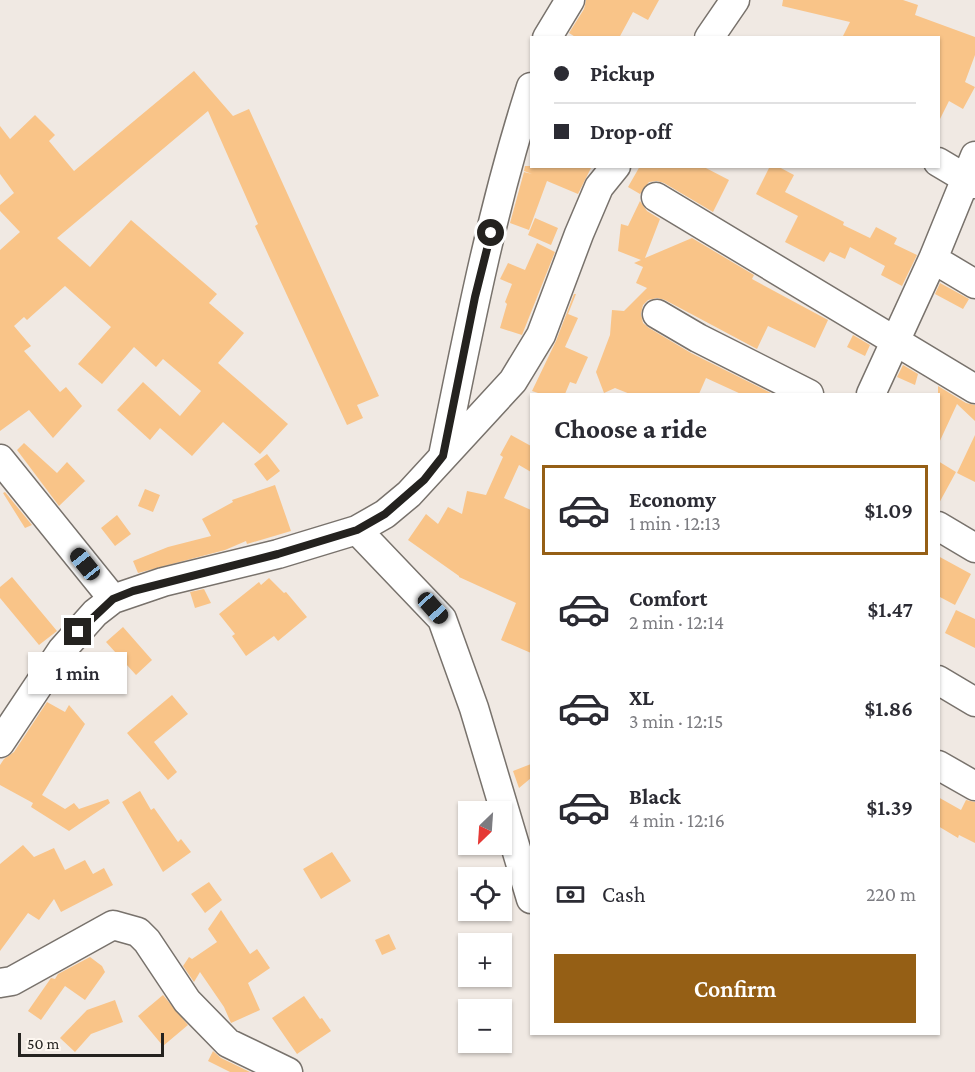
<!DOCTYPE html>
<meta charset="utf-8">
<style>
:root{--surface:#fff;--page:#f7f7f7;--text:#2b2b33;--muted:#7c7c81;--line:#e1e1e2;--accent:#955f15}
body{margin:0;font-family:"Crimson Pro",serif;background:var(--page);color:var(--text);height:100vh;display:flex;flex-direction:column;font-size:22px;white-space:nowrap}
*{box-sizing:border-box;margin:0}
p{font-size:20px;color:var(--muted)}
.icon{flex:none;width:33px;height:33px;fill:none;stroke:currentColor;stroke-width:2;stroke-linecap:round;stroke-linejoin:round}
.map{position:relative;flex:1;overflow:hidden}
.details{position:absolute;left:530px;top:393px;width:410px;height:642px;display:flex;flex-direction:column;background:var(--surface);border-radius:0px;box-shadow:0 2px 4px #0004}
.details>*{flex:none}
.hud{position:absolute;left:530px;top:36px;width:410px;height:132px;border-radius:0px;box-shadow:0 2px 4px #0004;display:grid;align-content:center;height:132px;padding:0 24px;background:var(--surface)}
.needle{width:39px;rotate:205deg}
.fabs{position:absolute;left:458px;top:801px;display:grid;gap:12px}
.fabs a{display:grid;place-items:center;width:54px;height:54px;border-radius:0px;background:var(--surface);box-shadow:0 2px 4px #0004;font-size:30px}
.scale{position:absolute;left:18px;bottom:15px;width:146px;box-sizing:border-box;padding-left:6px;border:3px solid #24221f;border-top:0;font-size:16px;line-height:21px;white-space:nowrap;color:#24221f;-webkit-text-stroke:4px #fdf7f0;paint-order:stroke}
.end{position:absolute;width:27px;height:27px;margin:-14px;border:8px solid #24221f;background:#fff;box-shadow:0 0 0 3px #fff}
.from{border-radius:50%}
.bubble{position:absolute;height:42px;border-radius:0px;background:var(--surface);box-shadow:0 2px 4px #0004;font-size:20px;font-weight:600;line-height:42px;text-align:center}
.car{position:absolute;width:18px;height:36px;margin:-18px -9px;border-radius:8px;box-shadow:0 0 4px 2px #0007;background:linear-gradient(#222 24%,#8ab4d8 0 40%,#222 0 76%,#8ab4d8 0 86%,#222 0)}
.hud b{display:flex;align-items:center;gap:21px;height:57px;font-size:22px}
.hud b+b{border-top:2px solid var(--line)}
.hud i{width:15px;height:15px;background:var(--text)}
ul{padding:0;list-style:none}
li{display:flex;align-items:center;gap:18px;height:90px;margin:0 12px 9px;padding:0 12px;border:3px solid transparent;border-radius:0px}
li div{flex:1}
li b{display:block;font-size:22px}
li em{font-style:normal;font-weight:600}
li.selected{border-color:var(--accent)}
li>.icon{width:54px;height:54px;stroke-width:1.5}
h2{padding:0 24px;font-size:27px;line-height:72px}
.pay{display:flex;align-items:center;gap:15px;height:66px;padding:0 24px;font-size:22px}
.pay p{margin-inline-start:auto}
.button{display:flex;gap:12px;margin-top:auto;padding:12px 24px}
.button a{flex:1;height:69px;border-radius:0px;background:var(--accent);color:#fff;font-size:24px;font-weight:600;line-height:69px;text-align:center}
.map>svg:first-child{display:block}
.building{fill:#f9c488}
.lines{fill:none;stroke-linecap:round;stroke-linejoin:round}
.minor-casing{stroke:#78726c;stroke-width:31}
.minor{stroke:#fff;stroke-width:28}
.route{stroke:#24221f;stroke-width:8}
</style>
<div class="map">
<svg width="975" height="1072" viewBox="0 0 975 1072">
<rect width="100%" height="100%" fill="#f0e9e3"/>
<!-- building -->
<path class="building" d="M586 0H659L648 20 633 12 619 38H577L569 33 584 9Z
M783 0H903L918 5 915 15 975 37V55L965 82 975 87 963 109 949 101 938 123V38H842L850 22 782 6Z
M194 71 233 116 249 109 379 396 357 405 363 418 347 425 255 226 258 224 208 111 57 238 90 267 131 220 217 294 209 303 244 333 218 363 288 424 260 454 223 422 192 456 160 428 150 440 117 410 143 382 180 416 201 391 163 359 156 367 134 347 102 384 78 364 111 327 65 286 27 320 24 317 14 326 31 346 24 351 60 392 66 387 82 406 53 438 29 410 0 431V250L20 232 0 211V205L14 193 0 174V126L10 139 35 115 55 135 49 141 74 171Z
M525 166H592L578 194 547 181 529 230 510 223 524 172 532 174 524 171Z
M640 166H702L729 180 713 212 664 183 657 181 649 182 640 194 628 187Z
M770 166H777L794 175 785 192 844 222 843 225 870 238 876 227 897 238 894 244 917 255 902 286 881 275 885 266 850 247 845 259 830 252 824 262 785 242 798 216 756 194Z
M640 201 647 211 660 219 645 258 692 238 754 275 752 279 828 320 815 348 768 326 757 349 665 300 657 298 648 300 643 305 641 314 643 323 649 328 691 353 773 394H741L706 378 699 394H630L615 388 604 393 596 372 610 335 612 310 624 311 647 288 636 283 643 267 634 263 641 260 618 251 621 224 628 226Z
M535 218 558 228 551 245 528 235Z
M537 243 555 252 522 335 500 328 507 304 505 302 512 284 500 279 508 263 525 270Z
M940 283 969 299 963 309 935 294Z
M574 294H576L568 314 578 318 565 347 588 357 576 384 570 382 565 394H541L532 391 556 341Z
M853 335 870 345 865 356 847 347Z
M903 365 918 374 915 385 897 377Z
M938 386 966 403 975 405V421L957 404 938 445Z
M511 435 531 446V472L519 465 504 498 531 510V653L501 640 516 603 459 577V576L408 540 426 514 438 524 448 507 462 514 467 491 486 495 503 457 500 455Z
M975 435V482L957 473Z
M24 443 57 473 67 462 85 481 59 506 17 450Z
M267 454 280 471 267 481 254 464Z
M938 461 956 472 938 505Z
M275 485 291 531 247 544 246 541 225 550 138 573 133 561 168 547 211 536 202 519 233 502 232 500Z
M145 489 160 495 153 512 138 506Z
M5 492 32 525 25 528 3 493Z
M117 515 131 534 115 546 101 528Z
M938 556 971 574 955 605 938 596Z
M12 577 57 631 39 645 0 598V587Z
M269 578 284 593 286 592 307 617 278 641 274 636 246 656 232 636 235 634 219 614 259 582 261 585Z
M204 589 211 603 195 608 190 592Z
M956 610 975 619V648L945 633Z
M123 627 152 660 136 675 106 642Z
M172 695 188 714 154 742 177 772 168 780 127 733Z
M47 702 65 712 69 705 85 724 42 795 65 809 74 803 79 809 108 799 110 803 69 831 31 807 33 803 0 785V765L4 759 14 752Z
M531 764V778L519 788 513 771Z
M140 791 151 810 154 808 178 842 181 839 191 852 163 872 122 802Z
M938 797 961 810 966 800 975 802V843L959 835 958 838 938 826Z
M23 845 34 857 54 848 65 870 85 860 93 874 104 868 113 885 61 912 54 899 39 920 28 913 0 951V864Z
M332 852 351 881 321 899 303 869Z
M209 882 222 900 205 913 191 894Z
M221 910 250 954 257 949 270 968 248 983 260 1010 231 1023 224 1007 200 972 194 982 183 966 189 957 192 959 217 942 208 929Z
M389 934 396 949 382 955 375 940Z
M90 957 102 966 105 972 85 1000 65 986 41 1020 28 1011 51 978 55 979 58 974Z
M163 995 188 1025 163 1046 138 1016Z
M304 996 320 1019 322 1018 331 1031 297 1054 272 1018Z
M115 1000 123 1022 91 1034 75 1052 60 1038 87 1010Z
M213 1051 221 1058 250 1072H230L208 1061Z"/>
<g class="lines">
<!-- minor casing -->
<g class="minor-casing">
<path id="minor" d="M547 38 570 0
M709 38 735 0
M938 162 975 184
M656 197 975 389
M933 259 975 284
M657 314 698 338 809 394
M871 394 933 259 975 156
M443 456C468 332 492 208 531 87
M0 459 113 599
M938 526 975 548
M357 530 442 619 474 708 531 899
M938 680 975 702
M0 743 62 650 95 613 113 599 163 582 278 554 357 530 385 514 409 494 513 381 541 335 579 234 599 187 616 166
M938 765 975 786
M0 983 12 981 113 925 138 932 147 941 187 1001 228 1043 288 1072"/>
</g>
<!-- minor -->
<use href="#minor" class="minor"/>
</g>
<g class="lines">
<!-- route -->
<path class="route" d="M78 632 113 599 133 591 278 554 357 530 385 514 424 480 443 456 475 297 491 233"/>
</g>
</svg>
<div class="fabs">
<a><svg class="needle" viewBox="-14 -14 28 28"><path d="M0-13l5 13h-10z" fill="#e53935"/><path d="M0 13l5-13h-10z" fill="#7c7c81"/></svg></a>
<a><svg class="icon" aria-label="locate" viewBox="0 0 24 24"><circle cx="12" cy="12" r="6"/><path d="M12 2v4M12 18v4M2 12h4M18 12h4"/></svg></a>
<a>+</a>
<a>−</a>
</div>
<div class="scale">50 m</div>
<i class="end from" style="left:491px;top:233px"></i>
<i class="end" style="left:78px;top:632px"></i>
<div class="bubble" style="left:28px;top:652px;width:99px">1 min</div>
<i class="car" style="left:85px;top:564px;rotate:321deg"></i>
<i class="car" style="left:433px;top:608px;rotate:138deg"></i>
<div class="hud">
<b><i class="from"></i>Pickup</b>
<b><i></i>Drop-off</b>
</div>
<section class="details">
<h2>Choose a ride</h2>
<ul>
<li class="selected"><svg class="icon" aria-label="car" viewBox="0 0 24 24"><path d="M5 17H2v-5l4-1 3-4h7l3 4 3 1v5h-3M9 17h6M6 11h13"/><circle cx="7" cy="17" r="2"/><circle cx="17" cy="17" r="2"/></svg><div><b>Economy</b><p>1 min · 12:13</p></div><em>$1.09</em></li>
<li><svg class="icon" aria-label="car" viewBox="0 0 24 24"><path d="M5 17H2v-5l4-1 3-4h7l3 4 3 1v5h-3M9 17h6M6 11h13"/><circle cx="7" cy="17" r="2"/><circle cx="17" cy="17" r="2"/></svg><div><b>Comfort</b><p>2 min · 12:14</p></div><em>$1.47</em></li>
<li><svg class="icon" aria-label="car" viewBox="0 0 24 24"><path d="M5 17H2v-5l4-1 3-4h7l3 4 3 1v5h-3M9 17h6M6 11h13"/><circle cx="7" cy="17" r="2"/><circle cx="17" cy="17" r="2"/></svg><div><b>XL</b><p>3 min · 12:15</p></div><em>$1.86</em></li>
<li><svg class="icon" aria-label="car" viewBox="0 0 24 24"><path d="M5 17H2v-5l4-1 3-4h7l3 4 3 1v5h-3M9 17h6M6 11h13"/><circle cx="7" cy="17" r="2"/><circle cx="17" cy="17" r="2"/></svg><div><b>Black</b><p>4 min · 12:16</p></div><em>$1.39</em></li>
</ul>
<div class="pay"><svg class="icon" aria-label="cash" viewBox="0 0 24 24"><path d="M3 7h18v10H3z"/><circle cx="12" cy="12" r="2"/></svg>Cash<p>220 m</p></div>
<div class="button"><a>Confirm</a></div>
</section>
</div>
